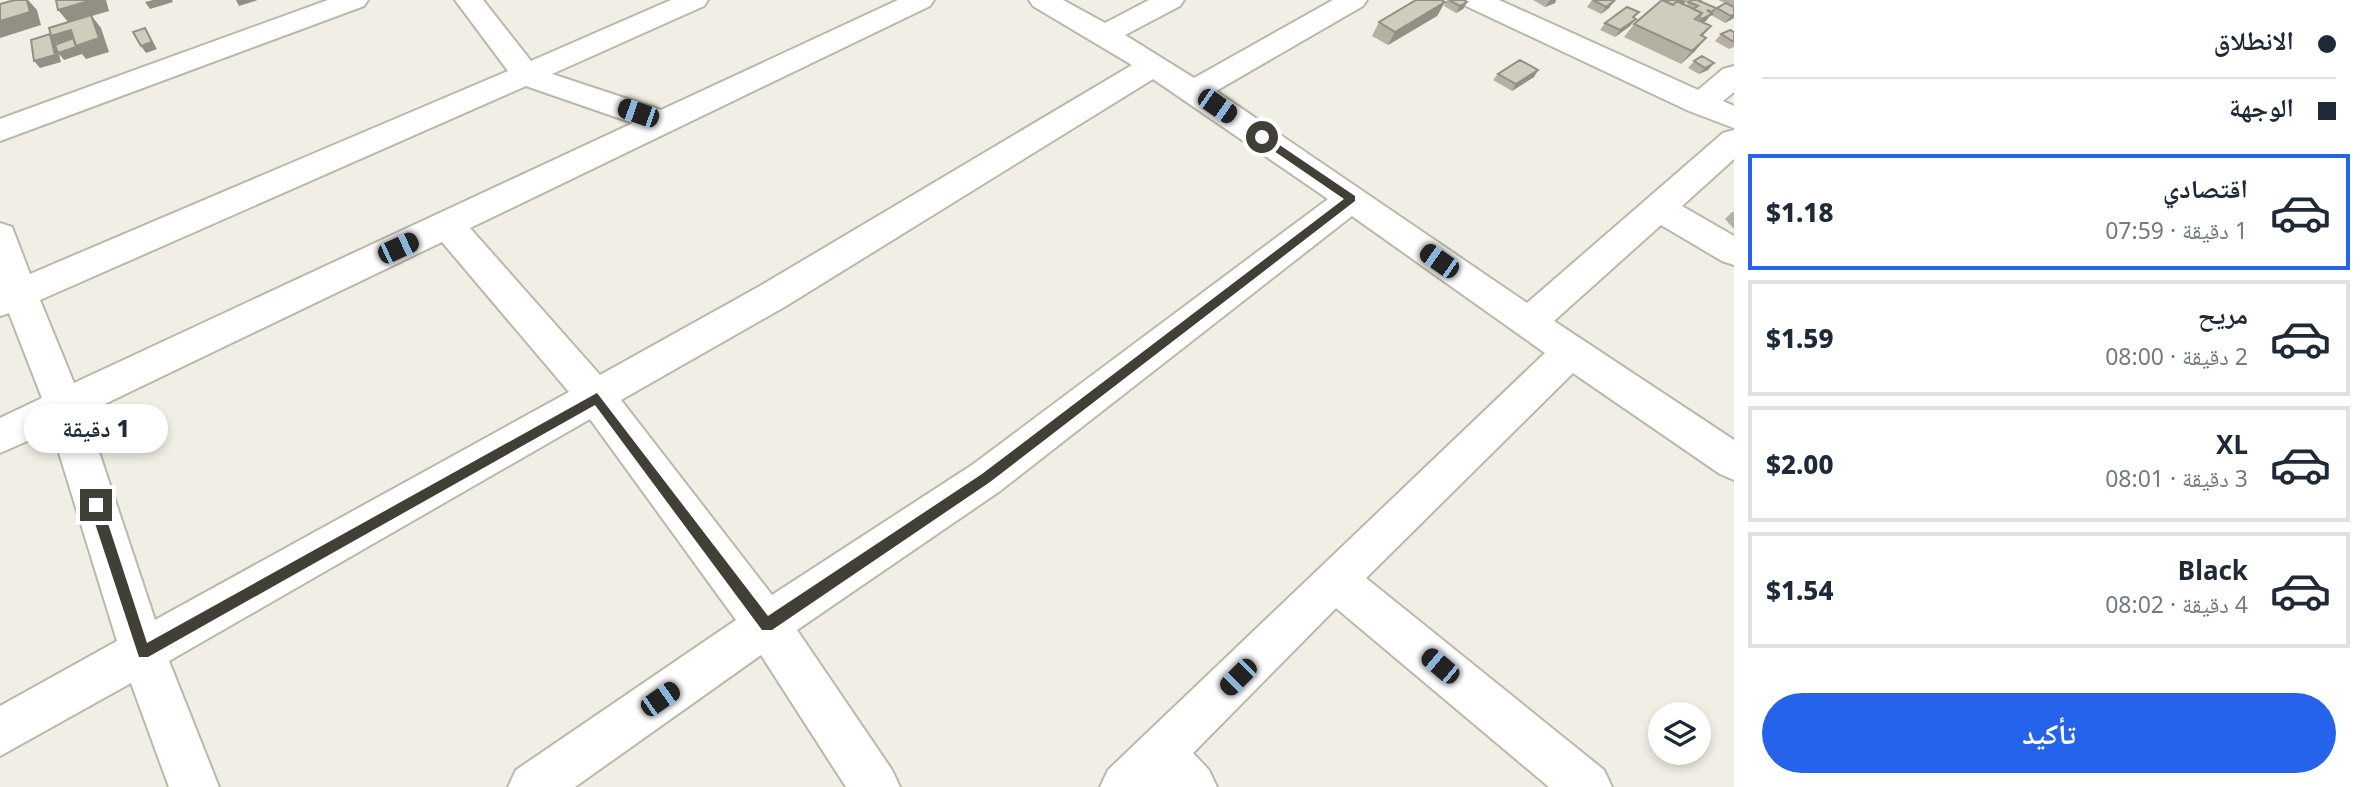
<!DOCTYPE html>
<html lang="ar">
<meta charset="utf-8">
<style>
:root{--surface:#fff;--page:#f2f2f3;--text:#1f2937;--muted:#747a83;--line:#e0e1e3;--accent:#2563eb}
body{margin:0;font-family:"Noto Sans","Noto Naskh Arabic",sans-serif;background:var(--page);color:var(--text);direction:rtl;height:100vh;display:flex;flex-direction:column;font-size:26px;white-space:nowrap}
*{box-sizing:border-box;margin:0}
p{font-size:23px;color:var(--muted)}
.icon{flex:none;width:38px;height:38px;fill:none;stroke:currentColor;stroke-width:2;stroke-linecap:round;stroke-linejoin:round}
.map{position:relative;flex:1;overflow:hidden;direction:ltr}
.sheet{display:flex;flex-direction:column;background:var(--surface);width:630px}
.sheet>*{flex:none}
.guide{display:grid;align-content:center;height:154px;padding:0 28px;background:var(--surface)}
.buttons{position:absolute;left:1648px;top:702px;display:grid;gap:14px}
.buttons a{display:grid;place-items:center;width:63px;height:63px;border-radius:50%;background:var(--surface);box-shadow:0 4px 10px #0003;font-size:35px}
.end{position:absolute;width:32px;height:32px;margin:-16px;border:9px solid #424036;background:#fff;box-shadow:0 0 0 4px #fff}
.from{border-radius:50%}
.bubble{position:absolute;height:49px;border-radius:24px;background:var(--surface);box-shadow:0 4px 10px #0003;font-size:23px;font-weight:800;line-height:49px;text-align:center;direction:rtl}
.car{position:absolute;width:21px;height:42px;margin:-21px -10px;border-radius:9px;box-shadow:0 0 5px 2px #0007;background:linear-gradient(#222 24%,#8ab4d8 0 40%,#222 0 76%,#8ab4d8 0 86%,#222 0)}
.guide b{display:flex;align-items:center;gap:24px;height:66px;font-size:26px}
.guide b+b{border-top:2px solid var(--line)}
.guide i{width:18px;height:18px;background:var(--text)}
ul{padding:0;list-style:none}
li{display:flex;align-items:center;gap:21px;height:116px;margin:0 14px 10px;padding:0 14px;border:4px solid var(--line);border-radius:0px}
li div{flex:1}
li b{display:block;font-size:26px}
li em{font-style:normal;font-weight:800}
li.selected{border-color:var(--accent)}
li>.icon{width:63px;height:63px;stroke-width:1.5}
.button{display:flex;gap:14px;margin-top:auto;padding:14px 28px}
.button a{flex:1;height:80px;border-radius:42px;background:var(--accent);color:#fff;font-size:28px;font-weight:800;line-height:80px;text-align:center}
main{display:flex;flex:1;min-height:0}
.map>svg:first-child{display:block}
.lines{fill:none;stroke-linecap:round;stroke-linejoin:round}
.minor-casing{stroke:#bbb8a9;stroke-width:4}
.minor{fill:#fff;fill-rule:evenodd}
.wall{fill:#b4b0a2}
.shaded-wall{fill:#929084;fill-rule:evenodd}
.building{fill:#d1cdbc;stroke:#929084;stroke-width:2}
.route{fill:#424036}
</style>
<main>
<section class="sheet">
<div class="guide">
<b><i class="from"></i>الانطلاق</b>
<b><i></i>الوجهة</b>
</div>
<ul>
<li class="selected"><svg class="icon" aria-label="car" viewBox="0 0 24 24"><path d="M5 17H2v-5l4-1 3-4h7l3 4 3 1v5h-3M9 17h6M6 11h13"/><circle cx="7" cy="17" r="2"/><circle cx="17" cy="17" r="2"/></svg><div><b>اقتصادي</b><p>1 دقيقة · 07:59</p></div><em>$1.18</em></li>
<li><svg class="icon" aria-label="car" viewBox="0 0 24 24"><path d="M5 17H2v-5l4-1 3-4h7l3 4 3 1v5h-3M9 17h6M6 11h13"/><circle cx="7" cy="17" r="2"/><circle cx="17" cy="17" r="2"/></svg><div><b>مريح</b><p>2 دقيقة · 08:00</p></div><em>$1.59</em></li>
<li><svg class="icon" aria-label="car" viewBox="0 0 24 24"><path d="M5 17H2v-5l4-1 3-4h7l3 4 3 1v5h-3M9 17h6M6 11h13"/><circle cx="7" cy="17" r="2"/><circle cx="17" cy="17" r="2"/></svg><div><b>XL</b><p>3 دقيقة · 08:01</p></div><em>$2.00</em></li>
<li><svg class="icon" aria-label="car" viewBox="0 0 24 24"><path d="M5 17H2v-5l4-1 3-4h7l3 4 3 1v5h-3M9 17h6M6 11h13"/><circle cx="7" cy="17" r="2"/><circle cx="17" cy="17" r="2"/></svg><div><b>Black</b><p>4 دقيقة · 08:02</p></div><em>$1.54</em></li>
</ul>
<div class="button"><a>تأكيد</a></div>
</section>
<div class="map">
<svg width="1734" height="787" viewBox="0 0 1734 787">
<rect width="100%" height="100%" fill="#f1efe5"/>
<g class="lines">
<!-- minor casing -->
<g class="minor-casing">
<path id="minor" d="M328 0H368L364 6 0 141V119Z
M455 0H483L531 61 671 0H708L704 6 552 74 661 110 898 0H934L930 6 470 228 600 375 760 286 1132 65 1033 6 1029 0H1063L1105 23 1149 0H1184L1180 6 1125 35 1194 78 1333 0H1367L1363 6 1216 91 1527 303 1723 133 1734 130V159L1682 206 1734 236V265L1722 261 1661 225 1554 321 1734 440V480L1720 474 1573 373 1366 578 1604 770 1612 787H1549L1336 608 1193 753 1209 770 1217 787H1100L1108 770 1545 353 1352 216 1000 491 797 630 892 770 900 787H846L761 655 575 787H508L516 770 736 620 590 419 169 661 219 787H169L131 683 0 756V706L117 641 52 430 0 453V418L42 398 9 313 0 316V223L12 227 30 274 508 71ZM1153 79 1328 199 972 465 772 595 621 400 786 306ZM526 86 633 123 74 383 40 300ZM442 242 569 392 155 620 86 413Z
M1462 0H1499L1698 90 1723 69 1734 66V92L1723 101 1734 106V128L1689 111 1466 6Z"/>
</g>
<!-- minor -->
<use href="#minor" class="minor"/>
</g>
<!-- wall -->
<path class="wall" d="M1447 0H1464L1467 2 1463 9 1456 13 1444 6Z
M1533 0H1556L1555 3 1545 7Z
M1592 0 1614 1 1609 8 1601 14 1587 7Z
M1662 0H1680L1684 2 1683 4 1686 6 1688 4 1681 0H1703L1701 1 1716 8 1706 21 1703 22 1711 26 1703 36 1695 51 1681 64 1624 37 1634 24Z
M1718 0H1734V18L1725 23 1711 15 1717 8 1725 3Z
M1445 2 1437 16 1388 45 1372 36 1379 22Z
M1635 18 1630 26 1615 37 1600 30 1605 23Z
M1734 32V47L1729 49 1715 41 1721 34Z
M1694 61 1714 63 1708 70 1699 74 1688 68Z
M1538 70 1534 77 1512 91 1493 80 1498 74Z
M1732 212H1734V229L1725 219Z"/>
<!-- shaded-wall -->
<path class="shaded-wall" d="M27 0H28L37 10 41 25 0 38V21Z
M92 0H106L109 11 92 16 101 28 109 52 86 59 82 54 64 60 59 54 61 62 40 68 34 61 50 34 69 23 58 10ZM56 42 62 49 76 46 59 53Z
M153 0H172L173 2 150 9 145 2Z
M236 0H258L239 6Z
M1550 0H1556L1555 3 1545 7Z
M1614 1 1609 8 1601 14 1606 7Z
M1445 2 1437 16 1388 45 1395 32Z
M1467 2 1463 9 1456 13 1460 6Z
M1716 8 1706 21 1697 26 1702 19 1710 15Z
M1734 14V18L1725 23 1731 16Z
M1636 19 1630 26 1615 37 1620 30Z
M145 28 157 49 146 53 141 46Z
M1706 38 1695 51 1681 64 1692 51Z
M1714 63 1708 70 1699 74 1705 68Z
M1538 70 1534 77 1512 91 1516 84Z"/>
<!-- building -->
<path class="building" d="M15 0H27L30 12 0 21V4Z
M56 0H92L58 10Z
M1416 0H1441L1445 2 1395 32 1379 22Z
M1449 0H1464L1467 2 1460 6Z
M1593 0H1611L1614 1 1606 7Z
M1662 0 1673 5 1677 1 1702 13 1695 19 1711 26 1701 35 1706 38 1692 51 1634 24Z
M1664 0H1680L1684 2 1682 4 1677 1 1673 5Z
M1692 0H1697L1716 8 1712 12 1707 10 1712 14 1702 19 1699 17 1702 13 1693 9 1698 6 1689 2Z
M1726 3 1734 7V14L1731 16 1717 8Z
M1627 7 1639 12 1633 17 1636 19 1620 30 1605 23Z
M91 15 99 38 76 46 71 30 51 36 49 28Z
M145 28 152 42 141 46 133 32Z
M1730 30 1734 32V42L1721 34Z
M50 34 55 55 34 61 31 40Z
M73 38 76 47 58 53 55 45Z
M1702 56 1714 63 1705 68 1694 61Z
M1520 60 1538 70 1516 84 1498 74Z"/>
<!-- route -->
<path class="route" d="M1258 135H1265L1355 196V201L990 482 772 630H762L595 405 148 657H139L89 505 91 501H100L102 505 147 643 597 393 768 616 982 474 1344 199 1258 140Z"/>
</svg>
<div class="buttons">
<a><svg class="icon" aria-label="layers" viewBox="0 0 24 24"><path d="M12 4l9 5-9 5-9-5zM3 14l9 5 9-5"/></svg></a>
</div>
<i class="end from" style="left:1262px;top:137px"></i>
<i class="end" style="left:96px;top:505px"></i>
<div class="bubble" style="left:24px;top:404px;width:144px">1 دقيقة</div>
<i class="car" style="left:1217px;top:106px;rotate:125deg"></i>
<i class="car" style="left:638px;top:113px;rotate:289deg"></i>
<i class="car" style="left:398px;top:248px;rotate:65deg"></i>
<i class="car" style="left:1439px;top:261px;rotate:305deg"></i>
<i class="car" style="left:1440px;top:666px;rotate:310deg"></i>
<i class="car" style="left:1238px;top:677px;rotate:225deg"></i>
<i class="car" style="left:660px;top:699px;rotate:55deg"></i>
</div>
</main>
